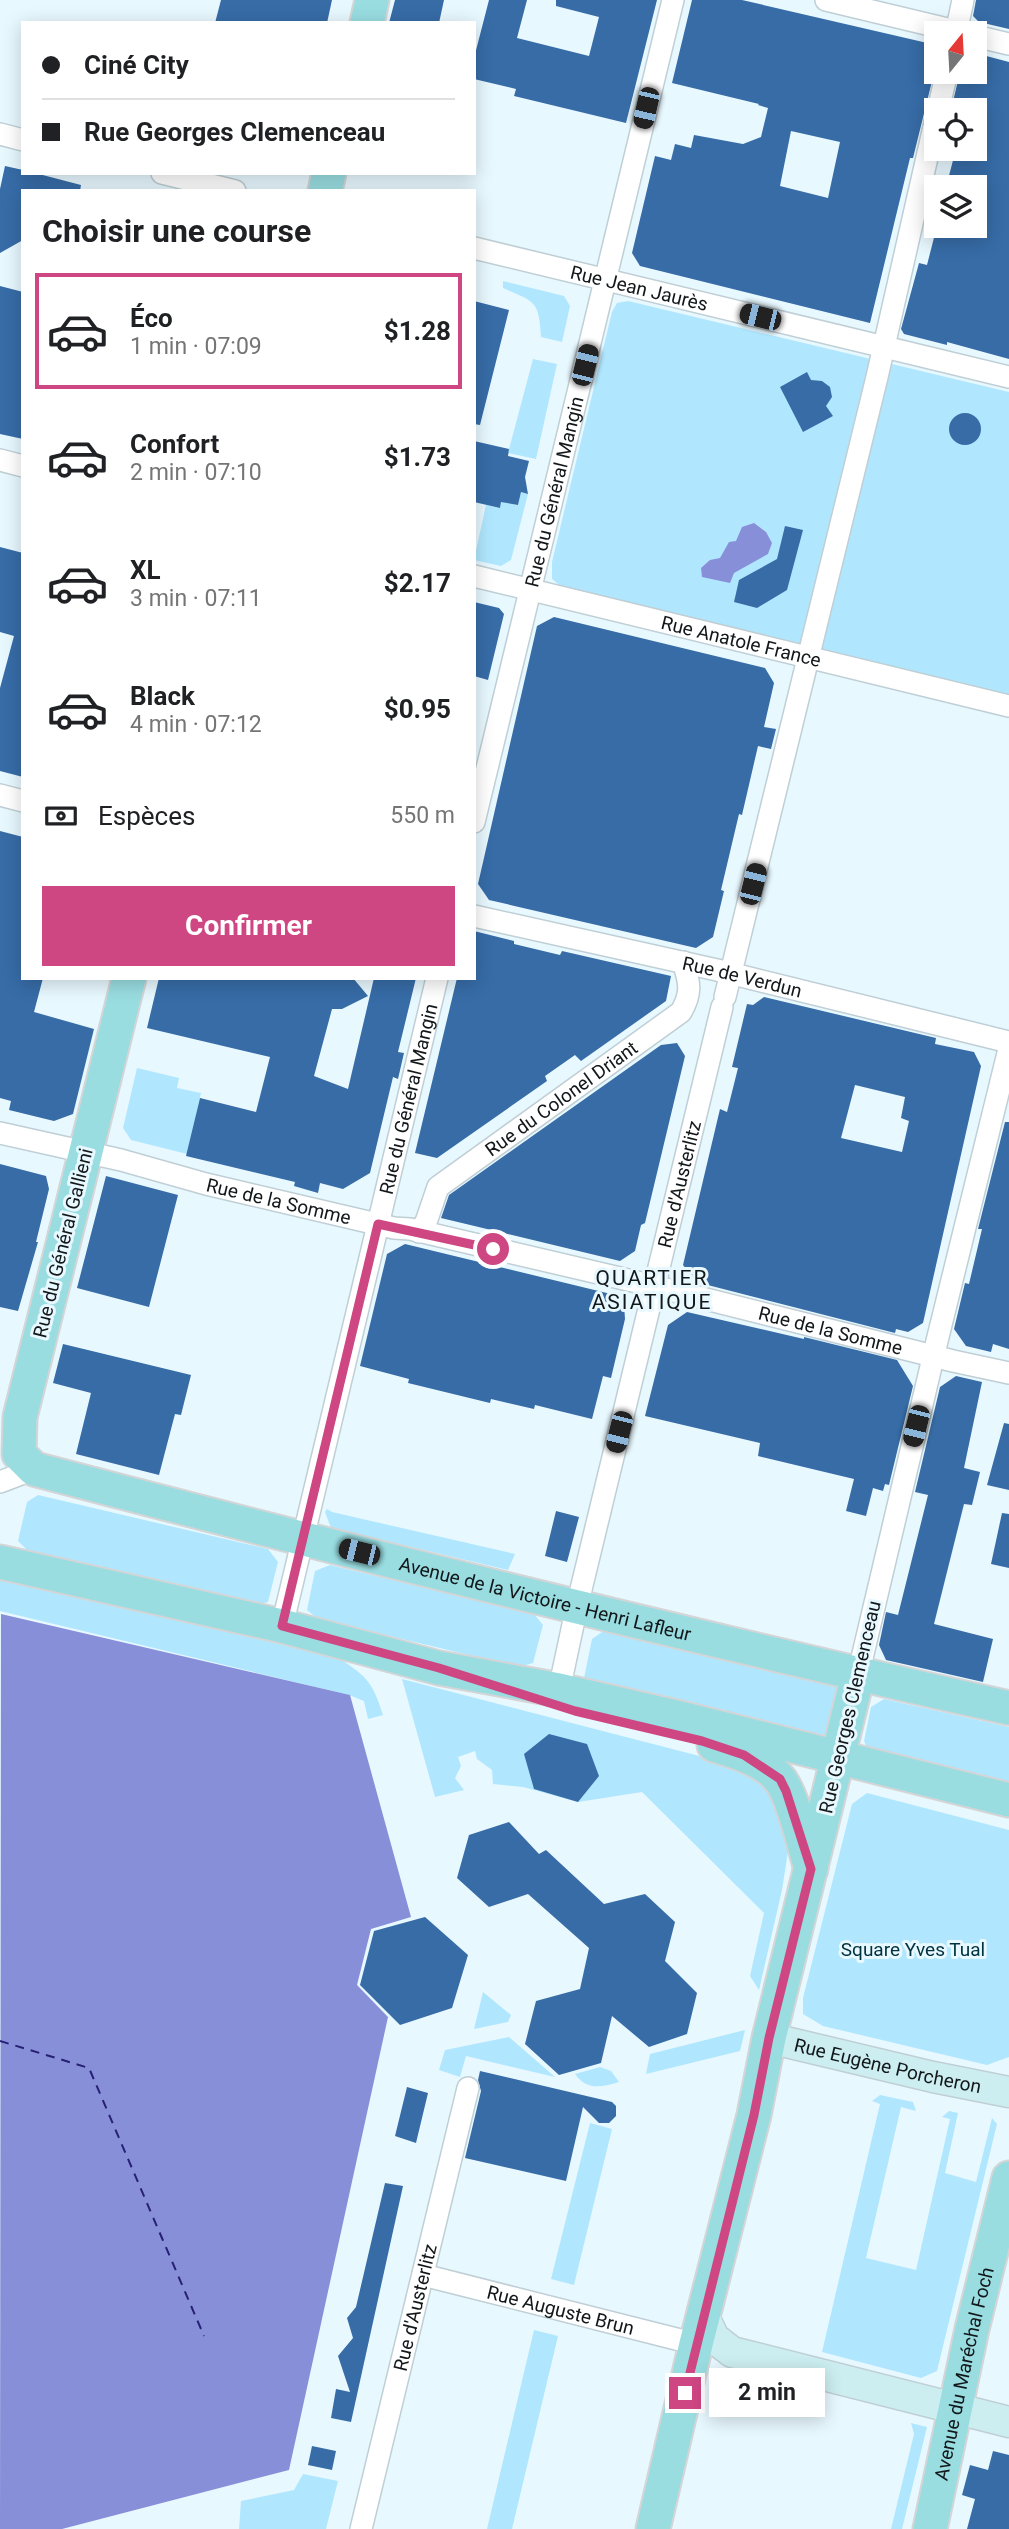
<!DOCTYPE html>
<html lang="fr">
<meta charset="utf-8">
<style>
:root{--surface:#fff;--page:#f6f6f6;--text:#202124;--muted:#757577;--line:#e0e0e0;--accent:#ce4682}
body{margin:0;font-family:Roboto,sans-serif;background:var(--page);color:var(--text);height:100vh;display:flex;flex-direction:column;font-size:26px;white-space:nowrap}
*{box-sizing:border-box;margin:0}
p{font-size:23px;color:var(--muted)}
.icon{flex:none;width:38px;height:38px;fill:none;stroke:currentColor;stroke-width:2;stroke-linecap:round;stroke-linejoin:round}
.map{position:relative;flex:1;overflow:hidden}
.drawer{position:absolute;left:21px;top:189px;width:455px;height:791px;display:flex;flex-direction:column;background:var(--surface);border-radius:0px;box-shadow:0 4px 18px #0003}
.drawer>*{flex:none}
.top-card{position:absolute;left:21px;top:21px;width:455px;height:154px;border-radius:0px;box-shadow:0 4px 18px #0003;display:grid;align-content:center;height:154px;padding:0 21px;background:var(--surface)}
.needle{width:46px;rotate:18deg}
.buttons{position:absolute;left:924px;top:21px;display:grid;gap:14px}
.buttons a{display:grid;place-items:center;width:63px;height:63px;border-radius:0px;background:var(--surface);box-shadow:0 4px 18px #0003;font-size:35px}
.end{position:absolute;width:32px;height:32px;margin:-16px;border:9px solid #ce4682;background:#fff;box-shadow:0 0 0 4px #fff}
.from{border-radius:50%}
.bubble{position:absolute;height:49px;border-radius:0px;background:var(--surface);box-shadow:0 4px 18px #0003;font-size:23px;font-weight:700;line-height:49px;text-align:center}
.car{position:absolute;width:21px;height:42px;margin:-21px -10px;border-radius:9px;box-shadow:0 0 5px 2px #0007;background:linear-gradient(#222 24%,#8ab4d8 0 40%,#222 0 76%,#8ab4d8 0 86%,#222 0)}
.top-card b{display:flex;align-items:center;gap:24px;height:66px;font-size:26px}
.top-card b+b{border-top:2px solid var(--line)}
.top-card i{width:18px;height:18px;background:var(--text)}
ul{padding:0;list-style:none}
li{display:flex;align-items:center;gap:21px;height:116px;margin:0 14px 10px;padding:0 7px;border:4px solid transparent;border-radius:0px}
li div{flex:1}
li b{display:block;font-size:26px}
li em{font-style:normal;font-weight:700}
li.active{border-color:var(--accent)}
li>.icon{width:63px;height:63px;stroke-width:1.5}
h2{padding:0 21px;font-size:32px;line-height:84px}
.pay{display:flex;align-items:center;gap:18px;height:77px;padding:0 21px;font-size:26px}
.pay p{margin-inline-start:auto}
.cta{display:flex;gap:14px;margin-top:auto;padding:14px 21px}
.cta a{flex:1;height:80px;border-radius:0px;background:var(--accent);color:#fff;font-size:28px;font-weight:700;line-height:80px;text-align:center}
.map>svg:first-child{display:block}
.green{fill:#b0e7ff}
.water{fill:#888fd9}
.lines{fill:none;stroke-linecap:round;stroke-linejoin:round}
.ferry{stroke:#272075;stroke-width:2;stroke-dasharray:9 7;stroke-linecap:butt}
.building{fill:#376ca7;fill-rule:evenodd}
.street-casing{stroke:#bfcfd5;stroke-width:24}
.secondary-casing{stroke:#bfcfd5;stroke-width:33}
.primary-casing{stroke:#d4d5d6;stroke-width:37}
.street{stroke:#fff;stroke-width:21}
.secondary{stroke:#cceef0;stroke-width:30}
.primary{stroke:#99dde1;stroke-width:33}
.route{stroke:#ce4682;stroke-width:9}
.labels{text-anchor:middle;dominant-baseline:central;stroke-width:6;stroke-linejoin:round;paint-order:stroke}
.street-label{font-size:19px;fill:#12171a;stroke:#e8f8ff}
.park-label{font-size:19px;fill:#003141;stroke:#e8f8ff}
.neighbourhood-label{font-size:21px;letter-spacing:2px;fill:#12171a;stroke:#e8f8ff}
</style>
<div class="map">
<svg width="1009" height="2529" viewBox="0 0 1009 2529">
<rect width="100%" height="100%" fill="#e8f8ff"/>
<!-- green -->
<path class="green" d="M503 281 564 296 570 306 562 342 541 337C539 300 535 302 503 288Z
M628 301 1009 392V695L563 588 552 579V562L612 312 617 303Z
M533 359 557 364 536 459 508 453Z
M505 483 504 502 518 505 521 492 528 494 511 560 501 566 474 560 486 505 500 508Z
M137 1068 179 1078 177 1088 201 1093 187 1154 131 1140 123 1128Z
M38 1495 268 1549 278 1562 268 1602 255 1605 29 1552 18 1541 27 1502Z
M327 1509 332 1512 515 1554 508 1570 331 1528 325 1512Z
M330 1565 534 1614 543 1625 533 1663 519 1667 318 1619 307 1610 315 1571Z
M0 1579 339 1658C368 1678 372 1681 383 1715L368 1719 364 1701 349 1695 0 1611Z
M605 1630 841 1688 831 1739 593 1687 584 1678 592 1639Z
M402 1679 738 1766 771 1794 790 1839 782 1890 759 1990 750 1976 764 1913 642 1792 578 1802 523 1787 493 1784 492 1770 477 1759 475 1751 458 1757 461 1766 455 1778 464 1790 435 1797Z
M884 1699 1009 1727V1783L869 1752 864 1741 871 1707Z
M867 1793 1009 1830V2057L987 2065 823 2026 803 2014V1998L852 1804Z
M483 1992 511 2015 508 2022 474 2029Z
M745 2030 740 2051 646 2074 650 2054Z
M509 2037 555 2077 466 2056 460 2077 439 2070 445 2050Z
M600 2067 611 2071 619 2082C602 2087 587 2091 575 2074Z
M880 2095 913 2102 916 2111 901 2107 866 2258 916 2270 950 2119 942 2117 949 2111 958 2113 945 2173 976 2182 992 2118 997 2124 937 2371 921 2378 822 2352 880 2104 872 2101Z
M590 2123 612 2129 574 2285 551 2279Z
M534 2330 558 2336 512 2529H487Z
M911 2423 927 2427 902 2529H891L914 2434Z
M303 2474 338 2481 326 2529H239L241 2501 294 2490Z"/>
<!-- water -->
<path class="water" d="M754 523 766 532 772 543 768 554 734 573 730 583 702 577 701 568 710 560 720 558 729 542 736 541 742 527Z
M1 1614 350 1695 411 1917 371 1929 357 1985 388 2017 289 2470 62 2529H0Z"/>
<g class="lines">
<!-- ferry -->
<path class="ferry" d="M0 2041 89 2068 204 2336"/>
</g>
<!-- building -->
<path class="building" d="M221 0H332L327 23H215Z
M395 0H444L439 23H389Z
M489 0H527L517 38 589 56 599 17 556 6V0H657L626 123 514 96 516 89 474 79V58Z
M692 0H742L936 45V65L913 158H910L870 323 640 266 632 253 655 156 671 160 675 144 691 148 694 135 743 144 761 137 768 108 758 105 759 104 672 83ZM791 131 840 142 828 198 780 186Z
M976 0H1009V29L979 22 973 16Z
M975 53 1009 62V359L947 342V345L904 334 901 329 919 263 927 265 937 226H975V187H946L956 149H975V110H951L960 72H975Z
M5 166 23 170V173H35L81 185 80 191H23V240L0 253V189Z
M0 286 23 292V439L0 434Z
M474 301 509 310 480 425 474 424Z
M807 372 811 380 822 381 830 387 832 397 826 406 833 416 803 432 780 387Z
M949 429a16 16 0 1 1 32 0a16 16 0 1 1-32 0Z
M474 441 509 449 508 456 529 461 525 477 528 494 521 492 518 505 501 502 500 508 474 502Z
M785 526 803 530 787 590 757 608 734 602 739 580 777 559Z
M0 547 23 553V777L0 771V688L14 636 0 632Z
M474 602 499 608 504 614 488 680 474 676Z
M554 617 765 668 774 683 764 727 776 729 771 749 758 746 742 815 739 814 721 890 724 891 713 937 696 948 489 900 478 884 537 626Z
M0 831 23 837V978H43L34 1012 94 1029 73 1114 54 1121 9 1110 11 1101 0 1098Z
M474 931 514 941V944L560 955 562 951 671 976 666 1001 581 1061 575 1055 545 1076 547 1081 437 1158 415 1153 457 978H474Z
M159 978H353L368 996 342 1009H332L314 1076 348 1089 374 978H416L398 1052 404 1053 398 1079 393 1077 370 1173 343 1189 320 1183 318 1193 294 1186 295 1182 186 1156 200 1098 256 1112 270 1057 147 1028Z
M764 997 936 1038 935 1044 974 1052 981 1066 923 1323 908 1332 896 1329 895 1333 696 1282 683 1265 720 1109 727 1112 738 1068 732 1067 747 1004 753 1005ZM855 1085 905 1097 901 1118 909 1121 902 1152 841 1138Z
M677 1043 685 1056 645 1223 641 1225 635 1251 620 1261 441 1218 449 1195 661 1045Z
M1005 1122H1009V1349L993 1344 991 1352 966 1346 954 1329 965 1283 969 1284 982 1229H978Z
M0 1164 46 1176 49 1189 36 1242H38L18 1311 0 1307Z
M106 1176 178 1195 149 1307 77 1288Z
M405 1244 615 1295 624 1305 625 1319 611 1378 603 1376 592 1419 535 1405 534 1409 491 1399 490 1403 408 1383 409 1379 360 1366 387 1254Z
M687 1312 804 1339V1337L897 1360 913 1386 889 1485 885 1484 883 1491 873 1488 866 1516 846 1511 854 1479 758 1456 760 1443 645 1416 668 1325Z
M63 1344 191 1375 181 1415 175 1414 159 1475 76 1454 91 1393 53 1383Z
M956 1376 982 1382 964 1468 980 1472 972 1505 964 1504 934 1624 993 1639 983 1682 886 1660 879 1645 886 1612 898 1615 928 1495 915 1492 940 1387Z
M1004 1423 1009 1424V1490L987 1485Z
M556 1511 579 1517 567 1562 545 1556Z
M1002 1513 1009 1514V1568L991 1564Z
M549 1734 587 1744 599 1776 578 1802 534 1789 524 1754Z
M509 1822 539 1854 546 1850 604 1904 645 1894 675 1922 665 1961 697 1993 687 2034 649 2047 612 2016 601 2063 559 2075 525 2044 536 2001 580 1989 589 1948 528 1894 489 1907 457 1878 469 1835Z
M425 1917 468 1955 452 2008 400 2025 360 1985 374 1931Z
M480 2071 612 2102 616 2106V2116L609 2123H599L583 2107 566 2181 465 2158 481 2091 478 2080Z
M407 2087 428 2093 416 2143 395 2136Z
M385 2183 403 2186 351 2422 331 2418 336 2389 350 2392 338 2356 353 2338 347 2318 356 2307Z
M312 2446 336 2451 332 2470 308 2465Z
M993 2451 1009 2455V2529H967L975 2499 962 2495 970 2465 988 2470Z"/>
<g class="lines">
<!-- street casing -->
<g class="street-casing">
<g id="street">
<path d="M826 0 964 33"/>
<path d="M956 33 963 0"/>
<path d="M975 36 1009 44"/>
<path d="M938 110 947 72"/>
<path d="M0 134 23 140"/>
<path d="M162 173 235 191"/>
<path id="s1" d="M474 248 1009 377"/>
<path d="M0 460 23 466"/>
<path id="s2" d="M474 576 1009 706"/>
<path d="M0 795 23 801"/>
<path id="s3" d="M474 822 673 0"/>
<path id="s4" d="M474 916 717 970 1009 1042"/>
<path d="M725 997 877 377 936 118"/>
<path id="s5" d="M0 1133 121 1160 206 1184 394 1228 410 1229 654 1286 953 1361 1009 1373"/>
<path id="s6" d="M419 1232 426 1222 438 1187 681 1012C692 993 690 983 683 962"/>
<path d="M0 1482 34 1469"/>
<path id="s7" d="M282 1626 437 978"/>
<path d="M858 1675 937 1341 1009 1049"/>
<path id="s8" d="M559 1690 577 1606 722 1007"/>
<path id="s9" d="M423 2275 696 2344"/>
<path id="s10" d="M361 2529 468 2088"/>
</g>
</g>
<!-- secondary casing -->
<g class="secondary-casing">
<g id="secondary">
<path id="s11" d="M769 2038 933 2077 1009 2092"/>
<path d="M704 2317 714 2338 732 2352 1009 2422"/>
</g>
</g>
<!-- primary casing -->
<g class="primary-casing">
<g id="primary">
<path d="M367 23 372 0"/>
<path d="M325 191 329 173"/>
<path id="s12" d="M129 978 20 1417 19 1454 34 1469C357 1554 683 1635 1009 1708"/>
<path d="M0 1562 282 1626 439 1668 559 1690 681 1718 1009 1800"/>
<path d="M714 1745C736 1752 766 1760 781 1781 794 1800 804 1845 811 1869"/>
<path d="M653 2529 696 2344 754 2115 769 2038 858 1675"/>
<path id="s13" d="M930 2529 972 2329 1009 2178"/>
</g>
</g>
<!-- street -->
<use href="#street" class="street"/>
<!-- secondary -->
<use href="#secondary" class="secondary"/>
<!-- primary -->
<use href="#primary" class="primary"/>
</g>
<g class="lines">
<!-- route -->
<path class="route" d="M493 1249 378 1224 282 1626 439 1668 575 1711 702 1741 744 1755 780 1779 786 1791 811 1869 769 2038 754 2115 685 2393"/>
</g>
<g class="labels">
<!-- street labels -->
<g class="street-label">
<text stroke="none"><textPath href="#s1" startOffset="170">Rue Jean Jaurès</textPath></text>
<text stroke="none"><textPath href="#s3" startOffset="340">Rue du Général Mangin</textPath></text>
<text stroke="none"><textPath href="#s2" startOffset="275">Rue Anatole France</textPath></text>
<text stroke="none"><textPath href="#s4" startOffset="275">Rue de Verdun</textPath></text>
<text stroke="none"><textPath href="#s7" startOffset="542">Rue du Général Mangin</textPath></text>
<text stroke="none"><textPath href="#s6" startOffset="201">Rue du Colonel Driant</textPath></text>
<text stroke="none"><textPath href="#s8" startOffset="520">Rue d'Austerlitz</textPath></text>
<text stroke="none"><textPath href="#s5" startOffset="287">Rue de la Somme</textPath></text>
<text transform="translate(63 1243) rotate(-76)">Rue du Général Gallieni</text>
<text stroke="none"><textPath href="#s5" startOffset="854">Rue de la Somme</textPath></text>
<text stroke="none"><textPath href="#s12" startOffset="1038">Avenue de la Victoire - Henri Lafleur</textPath></text>
<text transform="translate(850 1707) rotate(-77)">Rue Georges Clemenceau</text>
<text stroke="none"><textPath href="#s11" startOffset="122">Rue Eugène Porcheron</textPath></text>
<text stroke="none"><textPath href="#s10" startOffset="228">Rue d'Austerlitz</textPath></text>
<text stroke="none"><textPath href="#s9" startOffset="142">Rue Auguste Brun</textPath></text>
<text stroke="none"><textPath href="#s13" startOffset="159">Avenue du Maréchal Foch</textPath></text>
</g>
<!-- park labels -->
<g class="park-label">
<text x="913" y="1949">Square Yves Tual</text>
</g>
<!-- neighbourhood labels -->
<g class="neighbourhood-label">
<text x="652" y="1278">QUARTIER<tspan x="652" dy="24">ASIATIQUE</tspan></text>
</g>
</g>
</svg>
<div class="buttons">
<a><svg class="needle" viewBox="-14 -14 28 28"><path d="M0-13l5 13h-10z" fill="#e53935"/><path d="M0 13l5-13h-10z" fill="#757577"/></svg></a>
<a><svg class="icon" aria-label="locate" viewBox="0 0 24 24"><circle cx="12" cy="12" r="6"/><path d="M12 2v4M12 18v4M2 12h4M18 12h4"/></svg></a>
<a><svg class="icon" aria-label="layers" viewBox="0 0 24 24"><path d="M12 4l9 5-9 5-9-5zM3 14l9 5 9-5"/></svg></a>
</div>
<i class="end from" style="left:493px;top:1249px"></i>
<i class="end" style="left:685px;top:2393px"></i>
<div class="bubble" style="left:709px;top:2368px;width:116px">2 min</div>
<i class="car" style="left:646px;top:108px;rotate:193deg"></i>
<i class="car" style="left:760px;top:317px;rotate:284deg"></i>
<i class="car" style="left:585px;top:365px;rotate:14deg"></i>
<i class="car" style="left:753px;top:884px;rotate:14deg"></i>
<i class="car" style="left:916px;top:1426px;rotate:194deg"></i>
<i class="car" style="left:619px;top:1432px;rotate:194deg"></i>
<i class="car" style="left:359px;top:1552px;rotate:284deg"></i>
<div class="top-card">
<b><i class="from"></i>Ciné City</b>
<b><i></i>Rue Georges Clemenceau</b>
</div>
<section class="drawer">
<h2>Choisir une course</h2>
<ul>
<li class="active"><svg class="icon" aria-label="car" viewBox="0 0 24 24"><path d="M5 17H2v-5l4-1 3-4h7l3 4 3 1v5h-3M9 17h6M6 11h13"/><circle cx="7" cy="17" r="2"/><circle cx="17" cy="17" r="2"/></svg><div><b>Éco</b><p>1 min · 07:09</p></div><em>$1.28</em></li>
<li><svg class="icon" aria-label="car" viewBox="0 0 24 24"><path d="M5 17H2v-5l4-1 3-4h7l3 4 3 1v5h-3M9 17h6M6 11h13"/><circle cx="7" cy="17" r="2"/><circle cx="17" cy="17" r="2"/></svg><div><b>Confort</b><p>2 min · 07:10</p></div><em>$1.73</em></li>
<li><svg class="icon" aria-label="car" viewBox="0 0 24 24"><path d="M5 17H2v-5l4-1 3-4h7l3 4 3 1v5h-3M9 17h6M6 11h13"/><circle cx="7" cy="17" r="2"/><circle cx="17" cy="17" r="2"/></svg><div><b>XL</b><p>3 min · 07:11</p></div><em>$2.17</em></li>
<li><svg class="icon" aria-label="car" viewBox="0 0 24 24"><path d="M5 17H2v-5l4-1 3-4h7l3 4 3 1v5h-3M9 17h6M6 11h13"/><circle cx="7" cy="17" r="2"/><circle cx="17" cy="17" r="2"/></svg><div><b>Black</b><p>4 min · 07:12</p></div><em>$0.95</em></li>
</ul>
<div class="pay"><svg class="icon" aria-label="cash" viewBox="0 0 24 24"><path d="M3 7h18v10H3z"/><circle cx="12" cy="12" r="2"/></svg>Espèces<p>550 m</p></div>
<div class="cta"><a>Confirmer</a></div>
</section>
</div>
